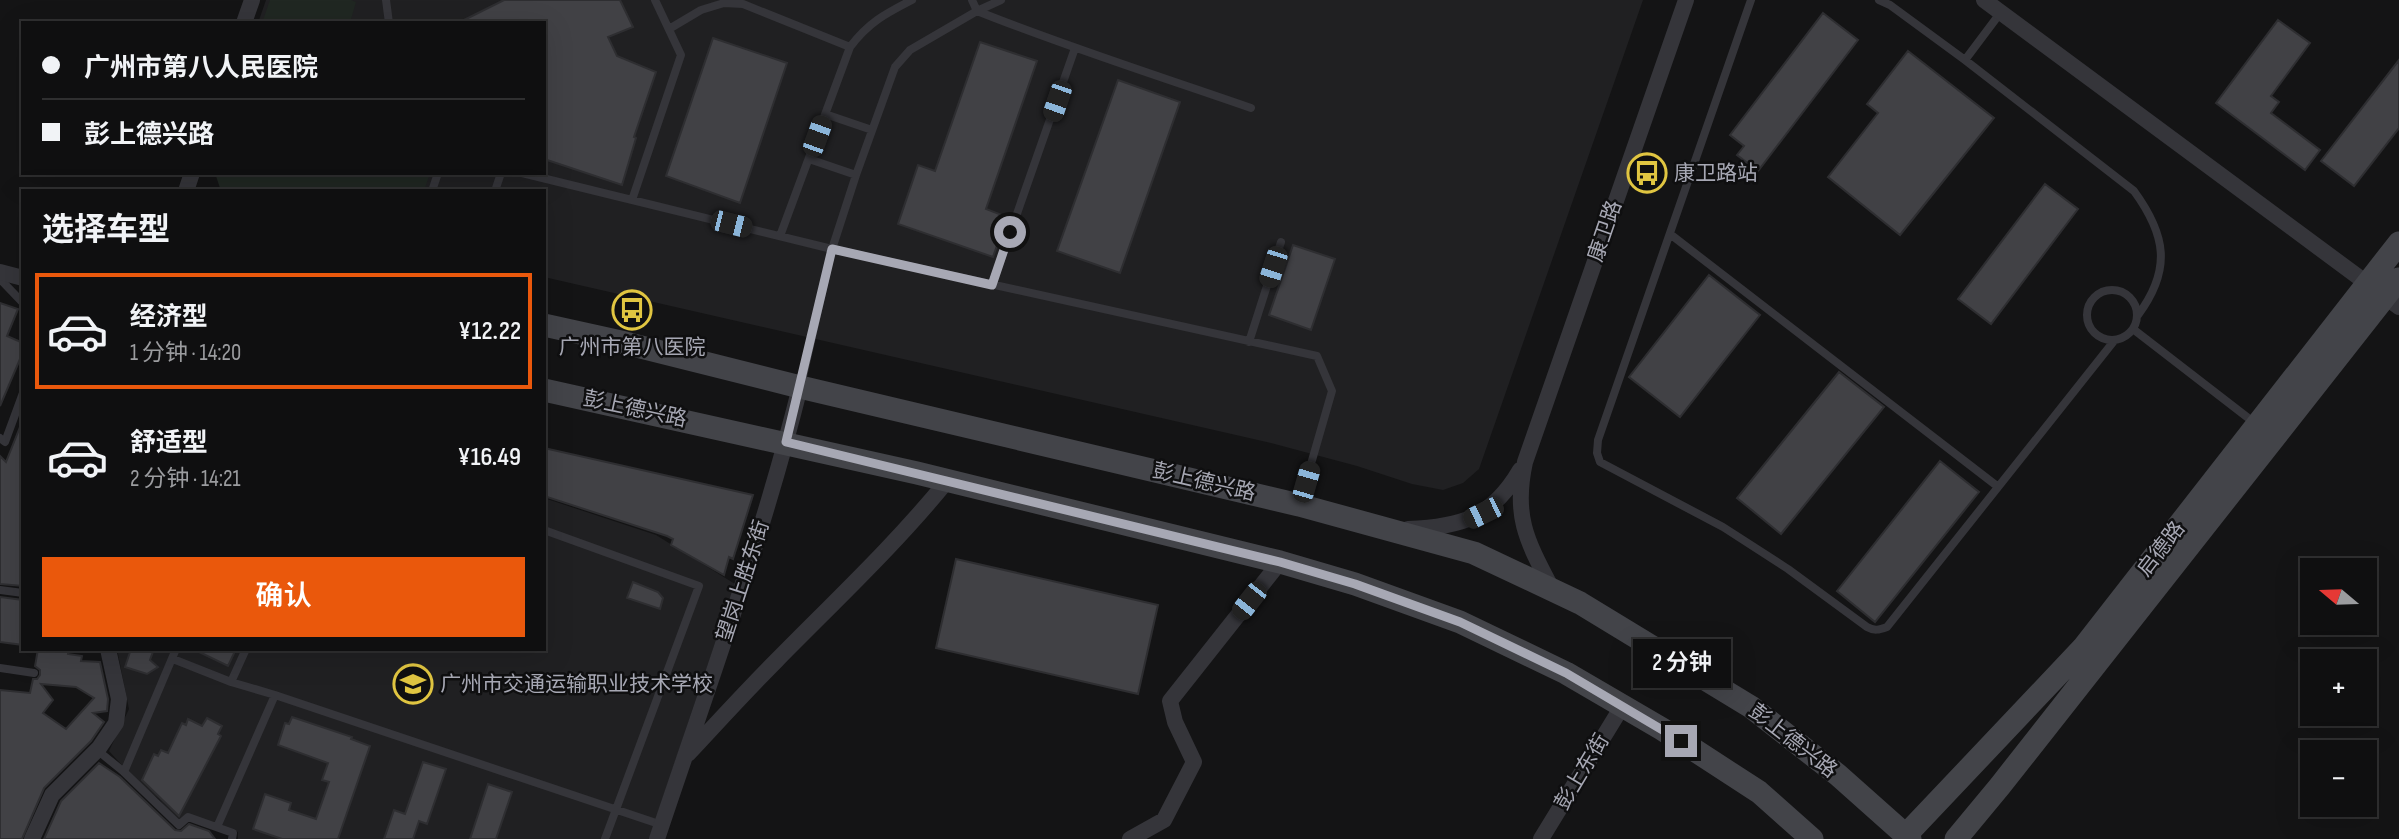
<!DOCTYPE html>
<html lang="zh">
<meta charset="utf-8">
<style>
:root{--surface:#0f0f10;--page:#181819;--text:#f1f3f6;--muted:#9b9c9f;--line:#2f2f30;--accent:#ea580c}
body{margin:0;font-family:"Sofia Sans Condensed","Noto Sans SC",sans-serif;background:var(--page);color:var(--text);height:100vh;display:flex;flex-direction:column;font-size:26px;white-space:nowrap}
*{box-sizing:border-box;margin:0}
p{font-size:23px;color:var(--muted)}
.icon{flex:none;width:38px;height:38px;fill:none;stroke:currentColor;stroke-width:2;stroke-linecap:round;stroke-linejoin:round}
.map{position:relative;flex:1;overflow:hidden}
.details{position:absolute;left:21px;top:189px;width:525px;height:462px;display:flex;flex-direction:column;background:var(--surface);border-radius:0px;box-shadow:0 7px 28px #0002,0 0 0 2px var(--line)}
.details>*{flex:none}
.top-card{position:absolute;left:21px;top:21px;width:525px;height:154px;border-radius:0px;box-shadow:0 7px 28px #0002,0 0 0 2px var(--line);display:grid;align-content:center;height:154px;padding:0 21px;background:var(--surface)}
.needle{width:46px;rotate:289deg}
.fabs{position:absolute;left:2300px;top:558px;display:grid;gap:14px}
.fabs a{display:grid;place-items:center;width:77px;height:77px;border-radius:0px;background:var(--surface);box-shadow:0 7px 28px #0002,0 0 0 2px var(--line);font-size:35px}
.end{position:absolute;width:32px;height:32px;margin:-16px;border:9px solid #a7a8b4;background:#111;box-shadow:0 0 0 4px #111}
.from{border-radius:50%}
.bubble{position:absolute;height:49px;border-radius:0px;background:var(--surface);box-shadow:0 7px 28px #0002,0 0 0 2px var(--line);font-size:23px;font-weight:600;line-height:49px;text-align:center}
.car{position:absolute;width:21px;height:42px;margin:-21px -10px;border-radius:9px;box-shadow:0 0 5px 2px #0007;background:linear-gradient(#222 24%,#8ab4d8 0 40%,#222 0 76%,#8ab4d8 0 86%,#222 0)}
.top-card b{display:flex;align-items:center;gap:24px;height:66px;font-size:26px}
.top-card b+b{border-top:2px solid var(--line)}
.top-card i{width:18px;height:18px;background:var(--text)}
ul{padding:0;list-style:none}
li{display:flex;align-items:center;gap:21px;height:116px;margin:0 14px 10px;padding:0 7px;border:4px solid transparent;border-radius:0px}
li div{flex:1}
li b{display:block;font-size:26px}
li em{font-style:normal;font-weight:600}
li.selected{border-color:var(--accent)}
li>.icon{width:63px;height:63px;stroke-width:1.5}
h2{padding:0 21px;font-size:32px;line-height:84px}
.cta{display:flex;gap:14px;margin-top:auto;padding:14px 21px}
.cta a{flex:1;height:80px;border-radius:0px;background:var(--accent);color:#fff;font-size:28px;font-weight:600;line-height:80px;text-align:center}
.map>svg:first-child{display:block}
.built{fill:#202022}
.green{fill:#202722}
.building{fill:#414145;stroke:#2e2e31;stroke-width:2;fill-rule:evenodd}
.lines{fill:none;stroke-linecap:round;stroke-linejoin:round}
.lane{stroke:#35353a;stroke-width:8}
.street{stroke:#35353a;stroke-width:16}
.secondary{stroke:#434449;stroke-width:23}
.route{stroke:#a7a8b4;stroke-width:9}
.labels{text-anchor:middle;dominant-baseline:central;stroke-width:5;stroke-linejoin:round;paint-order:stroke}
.poi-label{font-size:21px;fill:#a7a8b4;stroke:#0f0f10;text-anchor:start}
.street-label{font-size:21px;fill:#a7a8b4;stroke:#0f0f10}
</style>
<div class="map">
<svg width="2399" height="839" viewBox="0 0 2399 839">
<rect width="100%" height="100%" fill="#141415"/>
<!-- built -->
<path class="built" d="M266 0H1643L1479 469 1463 483 1443 490 1412 484 1357 466 1271 443 544 277V191H228L219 173H544V23H258Z
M544 498 656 535 735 584 649 839H238V832L188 815 179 823 159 799 139 784 109 751 129 709 117 649H544Z"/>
<!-- green -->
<path class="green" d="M270 0H351L356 2 350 23H262Z
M215 173H430L424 191H221Z"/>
<!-- building -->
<path class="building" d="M504 0H620L633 27 608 37 617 56 656 72 634 137 636 138 622 185 544 159V23H458Z
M1823 13 1858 40 1758 171 1737 155 1744 146 1730 135Z
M2278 20 2310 43 2271 96 2279 102 2271 113 2320 150 2305 170 2216 103Z
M713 38 787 63 740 203 666 176Z
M980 42 1037 61 986 209 1007 217 993 257 898 224 918 165 935 171Z
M1908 51 1994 118 1900 235 1828 177 1878 113 1867 104Z
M2399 60V128L2354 186 2321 161Z
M1118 80 1180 102 1120 273 1057 251Z
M2045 184 2078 209 1991 324 1958 299Z
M1293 245 1335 259 1311 330 1269 315Z
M1709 275 1760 315 1680 417 1629 377Z
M0 303 18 309 7 336 23 343V352L0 406Z
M1839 372 1884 407 1781 534 1737 498Z
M22 422H23V586L0 584V456L6 462Z
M544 448 753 495 733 559 729 557 724 575 671 545 673 539 667 536 544 496Z
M1940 461 1979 492 1875 622 1837 591Z
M956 559 1158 605 1138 694 936 648Z
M633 582 658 592 663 598 660 609 627 598Z
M0 597 23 600V645L0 642Z
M38 649H69L68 654 82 656 81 661 100 662 108 699 107 711 93 713 104 722 91 741 44 788 22 839H0V690L30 693 33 679H37L40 675V670L35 666ZM41 684 76 687 94 698 66 729 43 713 53 700Z
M131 649H154L150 660 158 667 147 674 125 667Z
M193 649H236L228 666Z
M292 717 352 737 351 739 370 746 338 839H282L253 829 265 794 291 803 289 810 316 819 329 782 322 780 328 763 278 745 285 723 289 724Z
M207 718 222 726 218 734 221 736 179 816 142 780 154 754 158 756 161 750 168 753 182 723 186 725 188 719 202 726Z
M423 762 446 769 427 824 419 821 413 839H384L394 810 405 814Z
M99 763 120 777 175 830 181 831 189 824 209 831 215 839H44L61 801Z
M488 784 512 792 496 839H470Z"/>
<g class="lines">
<!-- lane -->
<path class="lane" d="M386 0 389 23
M972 0 977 11C1067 47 1159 76 1251 108
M1751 0 1598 440 1597 453 1600 462 1723 527 1788 569 1867 627C1874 631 1879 630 1887 627L2114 341
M1879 0 1890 5 1965 60 2134 191C2166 235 2172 269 2138 315
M669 29 701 10 724 3 743 4 850 47
M1965 60 2001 12
M825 114 872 130
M809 159 856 175
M522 173 832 249 1317 356 1332 391 1300 502
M432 191 438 173
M495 191 501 173
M632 200 681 55 655 0
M1670 234 1997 486
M780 236 850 47C869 22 885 14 912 0
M0 279 23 303
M992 285 1075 48
M2087 315a25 25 0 1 1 50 0a25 25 0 1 1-50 0Z
M2133 329 2256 424
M1249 342 1281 242
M801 385 832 249 856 175 895 67 910 50 977 11 1001 0
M0 438 5 442 23 393
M544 530 699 586 605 839
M0 590 23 593
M173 659 231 682
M0 668 34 673
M275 695 662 825
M97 750 124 772 179 825 188 817 233 833 232 839
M124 772 176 649
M217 827 275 695 231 682 246 649"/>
<!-- street -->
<path class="street" d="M1984 0 2399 307
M244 23 252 0
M186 191 192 173
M0 272 23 278
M1408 529C1461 527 1492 518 1520 470
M1552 589C1527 541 1513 517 1525 462L1686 0
M688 754C717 723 746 691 777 660 835 601 895 545 947 481
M32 839 52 795 99 748 116 723 119 699 108 649
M657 839C707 689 762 540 800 387
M1130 839 1164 820 1194 762 1175 722 1170 701 1280 562
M1541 839 1623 705"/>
<!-- secondary -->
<path class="secondary" d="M544 325 621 342 800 387 1299 505 1474 553 1580 603 1751 707 1838 775 1910 839
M544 390 917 473 1280 562 1355 584 1460 622 1566 673 1662 729 1759 792 1812 839
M1906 839V835L2083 648 2399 243
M1956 839 2000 786 2399 279"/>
</g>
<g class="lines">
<!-- route -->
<path class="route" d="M1010 232 992 285 832 249 786 442 1280 562 1355 584 1460 622 1566 673 1681 741"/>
</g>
<!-- icons -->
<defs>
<g id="bus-ring" transform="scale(2.0125)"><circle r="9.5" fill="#0f0f10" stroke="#e0c541" stroke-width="1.5"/><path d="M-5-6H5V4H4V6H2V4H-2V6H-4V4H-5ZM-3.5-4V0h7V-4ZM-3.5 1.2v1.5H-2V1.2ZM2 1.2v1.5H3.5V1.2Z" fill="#e0c541"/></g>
<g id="school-ring" transform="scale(2.0125)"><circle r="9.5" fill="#0f0f10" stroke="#e0c541" stroke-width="1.5"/><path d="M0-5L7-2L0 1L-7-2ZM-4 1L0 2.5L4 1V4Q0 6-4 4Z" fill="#e0c541"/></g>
</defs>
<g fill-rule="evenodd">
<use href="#bus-ring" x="1647" y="173"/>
<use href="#bus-ring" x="632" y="310"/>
<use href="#school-ring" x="413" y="684"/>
</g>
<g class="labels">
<!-- poi labels -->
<g class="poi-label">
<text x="1674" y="173">康卫路站</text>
<text x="632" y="347" text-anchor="middle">广州市第八医院</text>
<text x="440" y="684">广州市交通运输职业技术学校</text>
</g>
<!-- street labels -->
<g class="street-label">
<text transform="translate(1605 231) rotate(-71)">康卫路</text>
<text transform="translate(635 409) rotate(12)">彭上德兴路</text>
<text transform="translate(1204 482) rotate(13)">彭上德兴路</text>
<text transform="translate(2161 549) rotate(-52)">启德路</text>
<text transform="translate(743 581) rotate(-72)">望岗上胜东街</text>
<text transform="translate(1793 741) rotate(38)">彭上德兴路</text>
<text transform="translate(1582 772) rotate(-59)">彭上东街</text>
</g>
</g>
</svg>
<div class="fabs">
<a><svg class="needle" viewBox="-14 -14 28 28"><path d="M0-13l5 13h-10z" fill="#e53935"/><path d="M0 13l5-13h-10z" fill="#9b9c9f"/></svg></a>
<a>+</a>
<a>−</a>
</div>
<i class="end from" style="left:1010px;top:232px"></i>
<i class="end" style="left:1681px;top:741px"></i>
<div class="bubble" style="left:1633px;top:639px;width:98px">2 分钟</div>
<i class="car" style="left:1057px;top:101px;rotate:199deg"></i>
<i class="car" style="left:817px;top:136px;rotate:20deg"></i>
<i class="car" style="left:731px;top:224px;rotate:104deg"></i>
<i class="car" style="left:1273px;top:267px;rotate:198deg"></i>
<i class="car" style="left:1306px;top:482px;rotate:16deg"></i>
<i class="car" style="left:1483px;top:513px;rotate:244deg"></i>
<i class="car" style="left:1249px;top:601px;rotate:218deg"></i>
<div class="top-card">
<b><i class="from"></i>广州市第八人民医院</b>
<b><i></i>彭上德兴路</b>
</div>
<section class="details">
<h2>选择车型</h2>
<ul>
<li class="selected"><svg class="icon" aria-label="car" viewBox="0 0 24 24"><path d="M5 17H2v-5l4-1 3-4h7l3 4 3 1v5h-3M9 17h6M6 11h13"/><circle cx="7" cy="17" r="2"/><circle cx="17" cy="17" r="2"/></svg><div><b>经济型</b><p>1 分钟 · 14:20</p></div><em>¥12.22</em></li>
<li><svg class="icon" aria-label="car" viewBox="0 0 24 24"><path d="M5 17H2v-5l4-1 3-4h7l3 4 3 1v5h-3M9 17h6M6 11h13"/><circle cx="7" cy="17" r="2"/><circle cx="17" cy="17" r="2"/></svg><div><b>舒适型</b><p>2 分钟 · 14:21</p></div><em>¥16.49</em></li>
</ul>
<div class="cta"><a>确认</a></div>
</section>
</div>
